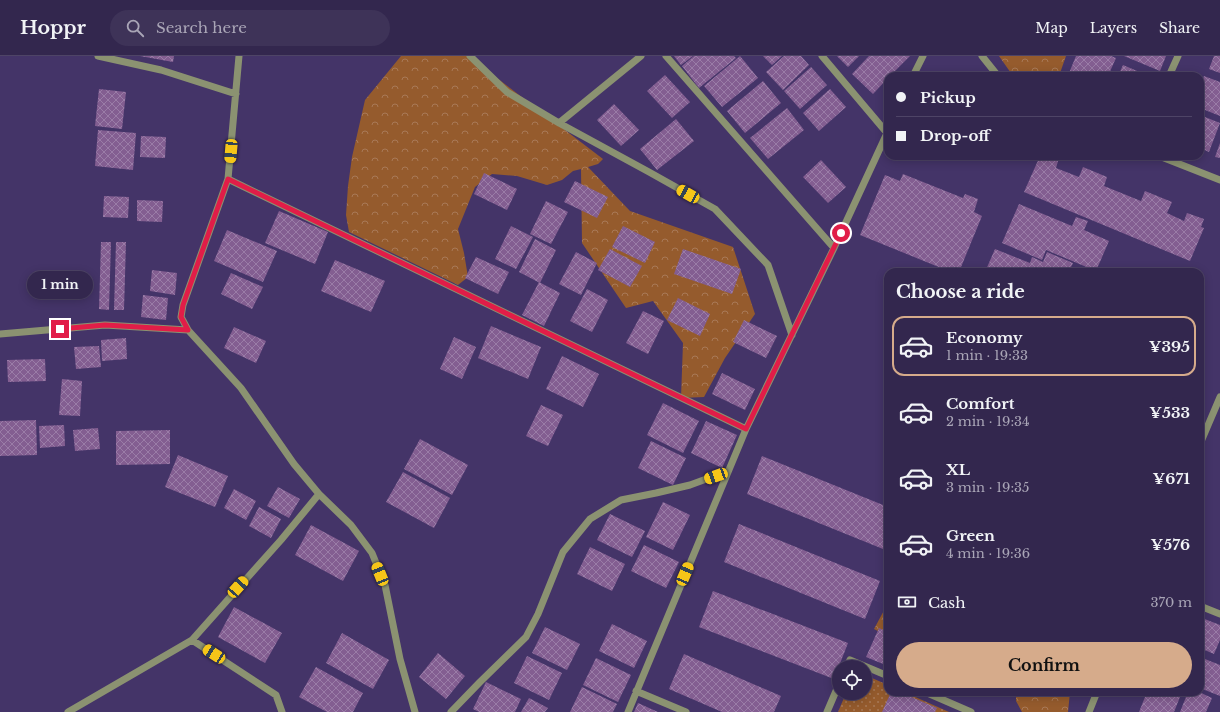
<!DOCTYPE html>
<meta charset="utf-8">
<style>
:root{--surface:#33274e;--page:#3e3358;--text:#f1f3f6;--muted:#a9a5b6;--line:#4e4466;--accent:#d6ab8b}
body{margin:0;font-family:"Libre Baskerville",serif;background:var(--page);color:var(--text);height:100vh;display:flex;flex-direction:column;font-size:15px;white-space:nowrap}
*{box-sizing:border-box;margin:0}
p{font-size:13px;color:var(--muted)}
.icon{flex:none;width:22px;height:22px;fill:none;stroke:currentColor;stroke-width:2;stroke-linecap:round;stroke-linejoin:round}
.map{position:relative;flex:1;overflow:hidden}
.sheet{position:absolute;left:884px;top:212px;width:320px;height:428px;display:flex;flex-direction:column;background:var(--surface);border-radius:12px;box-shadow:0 2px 10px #0003,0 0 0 1px var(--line)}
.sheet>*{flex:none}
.guide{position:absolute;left:884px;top:16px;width:320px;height:88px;border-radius:12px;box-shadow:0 2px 10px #0003,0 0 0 1px var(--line);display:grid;align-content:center;height:88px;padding:0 12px;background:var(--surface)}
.controls{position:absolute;left:832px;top:604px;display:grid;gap:8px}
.controls a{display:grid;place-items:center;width:40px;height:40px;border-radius:50%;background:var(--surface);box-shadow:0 2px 10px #0003,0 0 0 1px var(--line);font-size:20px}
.end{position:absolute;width:18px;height:18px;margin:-9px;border:5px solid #e11d48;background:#fff;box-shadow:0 0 0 2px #fff}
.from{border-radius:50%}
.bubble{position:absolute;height:28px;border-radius:14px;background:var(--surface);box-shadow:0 2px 10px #0003,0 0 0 1px var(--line);font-size:13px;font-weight:800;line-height:28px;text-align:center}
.car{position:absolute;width:12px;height:24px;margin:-12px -6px;border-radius:5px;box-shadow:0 0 3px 1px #0007;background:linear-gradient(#f5c518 24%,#345 0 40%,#f5c518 0 76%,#345 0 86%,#f5c518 0)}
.guide b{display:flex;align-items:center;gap:14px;height:38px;font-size:15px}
.guide b+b{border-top:1px solid var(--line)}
.guide i{width:10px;height:10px;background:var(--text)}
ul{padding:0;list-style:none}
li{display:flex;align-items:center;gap:12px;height:60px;margin:0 8px 6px;padding:0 4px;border:2px solid transparent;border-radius:12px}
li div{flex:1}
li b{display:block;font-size:15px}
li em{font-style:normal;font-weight:800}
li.selected{border-color:var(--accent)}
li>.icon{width:36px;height:36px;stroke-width:1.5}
h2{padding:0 12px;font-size:18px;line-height:48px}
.pay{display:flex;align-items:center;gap:10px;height:44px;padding:0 12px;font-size:15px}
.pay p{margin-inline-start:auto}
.action{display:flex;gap:8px;margin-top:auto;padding:8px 12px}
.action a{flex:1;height:46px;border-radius:24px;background:var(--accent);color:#111;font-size:16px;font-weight:800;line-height:46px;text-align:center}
header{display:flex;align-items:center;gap:24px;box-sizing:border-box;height:56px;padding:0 20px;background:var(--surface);border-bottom:1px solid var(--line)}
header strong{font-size:19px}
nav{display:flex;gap:22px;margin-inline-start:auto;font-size:14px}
.search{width:280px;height:36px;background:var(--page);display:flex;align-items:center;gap:10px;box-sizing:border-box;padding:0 14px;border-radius:22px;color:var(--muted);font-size:15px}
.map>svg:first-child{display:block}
.grass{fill:url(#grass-dots)}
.forest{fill:url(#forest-crowns)}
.building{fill:url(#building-cross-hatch)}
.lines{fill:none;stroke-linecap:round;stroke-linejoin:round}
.minor{stroke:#8b9271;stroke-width:7}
.route{stroke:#e11d48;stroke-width:5}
</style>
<header>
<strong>Hoppr</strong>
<div class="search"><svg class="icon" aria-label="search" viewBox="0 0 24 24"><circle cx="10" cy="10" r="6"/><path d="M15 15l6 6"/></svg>Search here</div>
<nav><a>Map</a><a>Layers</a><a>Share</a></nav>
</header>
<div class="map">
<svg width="1220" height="656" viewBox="0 0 1220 656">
<defs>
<pattern id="grass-dots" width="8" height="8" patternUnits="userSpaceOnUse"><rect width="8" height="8" fill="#955b2d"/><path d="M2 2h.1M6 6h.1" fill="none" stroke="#a87957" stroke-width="1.8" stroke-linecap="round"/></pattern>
<pattern id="forest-crowns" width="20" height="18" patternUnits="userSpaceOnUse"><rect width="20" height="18" fill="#955b2d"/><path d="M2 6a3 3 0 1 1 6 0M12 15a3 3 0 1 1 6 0" fill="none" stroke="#a87957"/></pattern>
<pattern id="building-cross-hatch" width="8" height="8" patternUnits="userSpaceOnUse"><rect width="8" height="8" fill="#835e91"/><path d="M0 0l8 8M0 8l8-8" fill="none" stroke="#9a7ca7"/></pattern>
</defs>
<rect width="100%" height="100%" fill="#443468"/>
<!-- grass -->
<path class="grass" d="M865 619 888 629V636H904L949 656H838L846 637H865Z"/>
<!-- forest -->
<path class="forest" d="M401 0H468L603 103 598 108 588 111 630 155 733 191 755 258 725 302 704 341 681 342 683 287 653 245 626 252 582 187 581 113 573 115 562 124 547 129 517 120 492 118 475 131 458 173 464 197 468 221 458 229 349 176 346 159 348 130 352 101 365 44Z
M999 0H1066L1059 20H1013Z
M888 483V580L874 573 888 547 883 511Z
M1016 636H1070L1068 656H1022L1016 645Z"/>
<!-- building -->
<path class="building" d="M140 0H174L173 6Z
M674 0H693L681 9Z
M694 0H734L736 2 699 32 682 10Z
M740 0 758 22 722 51 704 30Z
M763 0H782L772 9Z
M784 0H801L809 9 783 34 766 16Z
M837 0H859L848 11Z
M869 0H910L890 20H888V22L873 38 852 18Z
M1076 0H1111L1116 2 1108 20H1076L1069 17Z
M1124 0H1166L1160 15Z
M1214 0H1220V17L1209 13Z
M1123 9 1149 20H1118Z
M811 11 827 29 800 53 784 35Z
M665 19 690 46 672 62 647 35Z
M1204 20 1220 26V60L1200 52V30Z
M763 25 781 47 745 77 727 55Z
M99 33 126 36 122 73 95 70Z
M830 33 846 51 819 75 803 57Z
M614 48 639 74 621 90 597 64Z
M787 52 804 74 768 103 750 82Z
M1200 59 1220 67 1209 96 1200 92Z
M676 63 694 85 657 114 640 93Z
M98 74 136 77 133 114 95 110Z
M141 80 166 81 165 102 140 101Z
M1220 87V102L1215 101Z
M1040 100H1053L1059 102 1056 112 1079 121 1083 111 1107 121 1104 130 1141 145 1145 135 1172 146 1167 157 1184 165 1187 157 1204 163 1201 171 1204 172 1190 205 1024 136Z
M821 104 846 131 828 147 803 121Z
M484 117 517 133 507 154 474 138Z
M903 118 963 142 965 138 978 143 974 156 982 160 959 216H951L860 179 885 119 900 125Z
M575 125 608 141 597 162 564 146Z
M104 140 129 141 128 162 103 161Z
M137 144 163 145 162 166 137 165Z
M546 145 568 156 551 188 530 178Z
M1019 148 1072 170 1076 161 1088 165 1084 174 1109 185 1096 215 1046 194 1042 204 1002 187Z
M279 155 328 176 315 208 265 187Z
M511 170 533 181 516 213 495 203Z
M623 170 655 186 645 207 612 191Z
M227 174 277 195 263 226 214 205Z
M535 183 556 194 540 227 519 216Z
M101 186H111L109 254 99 253Z
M116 186H126L124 254H114Z
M610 193 642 210 630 231 598 214Z
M683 193 741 213 732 238 674 218Z
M995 193 1030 207 1032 201 1043 206 1047 196 1073 207 1070 213 1076 216H985Z
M576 196 597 207 581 239 559 228Z
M476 201 509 216 498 238 465 222Z
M335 204 385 225 371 256 321 235Z
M152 214 177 217 175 239 150 235Z
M231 217 263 231 252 253 221 238Z
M539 226 560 237 544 270 522 259Z
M587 233 608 244 592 276 570 265Z
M143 239 168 242 166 264 141 261Z
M678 242 710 258 700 280 667 264Z
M643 255 664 265 648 298 626 287Z
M744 264 777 280 766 302 733 286Z
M491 270 541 291 528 323 478 302Z
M234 271 266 285 256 307 224 292Z
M454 281 476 291 462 323 440 313Z
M126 282 127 303 102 305 101 284Z
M99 290 101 311 76 313 74 291Z
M562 300 599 318 583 351 546 333Z
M45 303 46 325 8 326 7 304Z
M722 317 755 333 745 354 712 338Z
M62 323 82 325 80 360 59 359Z
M663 347 699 365 683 397 647 379Z
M541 349 563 359 548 390 526 380Z
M36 364 37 399 0 400V365Z
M706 365 737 379 722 412 691 397Z
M64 369 65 390 40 392 39 370Z
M98 372 100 393 75 395 73 374Z
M170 374V408L116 409V375Z
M420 383 468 409 452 439 404 413Z
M651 385 686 402 673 429 638 412Z
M178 399 228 420 215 451 165 431Z
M762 400 888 451V495L747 438Z
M403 416 450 442 434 472 386 446Z
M278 431 300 443 289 462 267 450Z
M234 433 256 445 246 464 224 452Z
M663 446 690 459 673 494 646 481Z
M259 451 281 463 271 482 249 470Z
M610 458 645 475 632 501 597 484Z
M739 468 880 525 865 563 724 506Z
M311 469 359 495 343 525 295 499Z
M644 489 679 506 666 532 631 515Z
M590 491 625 508 612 535 577 518Z
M713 535 848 587 834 623 699 571Z
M234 551 282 577 265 607 218 581Z
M1202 562 1220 569V584L1214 598 1200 592V567Z
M612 568 647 585 634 612 599 595Z
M545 571 580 588 567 614 532 597Z
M879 572 888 576V610L866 601Z
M342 577 389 604 373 633 326 607Z
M438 597 465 620 446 643 419 621Z
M684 598 781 640 774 656H722L669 633Z
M527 600 562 617 549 644 514 627Z
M596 602 631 619 618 646 583 629Z
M1205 603 1220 609V640L1200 632V614Z
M316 611 363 637 353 656H327L299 641Z
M486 626 521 643 515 656H479L473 653Z
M582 631 617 648 613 656H570Z
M891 636H900L937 652 935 656H882Z
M1147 636H1182L1174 656H1139Z
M1188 636H1199L1212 642 1206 656H1180Z
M529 642 548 652 545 656H521Z
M638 647 658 656H634Z"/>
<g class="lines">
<!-- minor -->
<path class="minor" d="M98 0 161 14 236 38
M239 0 228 123 183 249 181 261 188 274 241 332 294 408 319 438 351 469 372 497 385 529 400 603 415 656
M470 0 507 36 559 67 649 116 715 153 768 209 792 279
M666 0 834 192
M822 0 887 77
M982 0 998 20
M913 20 923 0
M1169 20 1178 0
M559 67 641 0
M1159 100 1220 124
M228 123 746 373
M0 278 105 269 188 274
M1200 388 1220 341
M1200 550 1220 558
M192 584 276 639 282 656
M847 611 850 604 888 620
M636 635 686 656
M925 636 971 656
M68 656 192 584 281 484 319 438
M451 656 480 626 526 581 538 558 563 496 590 463 621 444 656 437 690 429 728 415
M628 656 746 373 834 192 888 75
M827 656 839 628
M1089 656 1097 636"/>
</g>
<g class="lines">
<!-- route -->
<path class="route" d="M60 273 105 269 188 274 181 261 183 249 228 123 746 373 841 177"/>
</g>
</svg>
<div class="controls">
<a><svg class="icon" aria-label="locate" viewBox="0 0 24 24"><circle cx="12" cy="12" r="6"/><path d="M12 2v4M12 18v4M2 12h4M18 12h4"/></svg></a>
</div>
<i class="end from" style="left:841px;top:177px"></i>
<i class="end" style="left:60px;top:273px"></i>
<div class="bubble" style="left:27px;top:215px;width:66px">1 min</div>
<i class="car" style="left:231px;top:95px;rotate:185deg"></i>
<i class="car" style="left:688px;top:138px;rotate:299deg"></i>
<i class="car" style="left:716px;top:420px;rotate:250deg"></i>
<i class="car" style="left:380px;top:518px;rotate:338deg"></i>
<i class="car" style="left:685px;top:518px;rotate:23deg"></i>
<i class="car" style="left:238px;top:531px;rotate:42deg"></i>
<i class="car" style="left:214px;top:598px;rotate:303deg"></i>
<div class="guide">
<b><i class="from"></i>Pickup</b>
<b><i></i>Drop-off</b>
</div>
<section class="sheet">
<h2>Choose a ride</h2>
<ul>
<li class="selected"><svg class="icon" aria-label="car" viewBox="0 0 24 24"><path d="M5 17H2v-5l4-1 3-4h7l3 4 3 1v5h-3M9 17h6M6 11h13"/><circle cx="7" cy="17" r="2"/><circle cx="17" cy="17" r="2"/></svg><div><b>Economy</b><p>1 min · 19:33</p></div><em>¥395</em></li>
<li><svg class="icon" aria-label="car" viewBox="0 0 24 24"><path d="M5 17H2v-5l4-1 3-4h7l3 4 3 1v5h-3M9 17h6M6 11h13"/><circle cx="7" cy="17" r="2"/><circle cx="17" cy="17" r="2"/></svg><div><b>Comfort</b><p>2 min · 19:34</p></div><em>¥533</em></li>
<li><svg class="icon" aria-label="car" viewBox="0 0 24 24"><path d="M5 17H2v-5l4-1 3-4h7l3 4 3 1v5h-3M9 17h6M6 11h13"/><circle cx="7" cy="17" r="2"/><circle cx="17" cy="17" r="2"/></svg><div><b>XL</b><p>3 min · 19:35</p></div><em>¥671</em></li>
<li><svg class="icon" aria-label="car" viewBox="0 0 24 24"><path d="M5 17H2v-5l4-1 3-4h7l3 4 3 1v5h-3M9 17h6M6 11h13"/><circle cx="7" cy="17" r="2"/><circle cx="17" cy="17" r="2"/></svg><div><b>Green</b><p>4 min · 19:36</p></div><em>¥576</em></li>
</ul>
<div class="pay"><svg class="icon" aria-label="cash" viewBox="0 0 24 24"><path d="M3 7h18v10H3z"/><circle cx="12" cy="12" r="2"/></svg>Cash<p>370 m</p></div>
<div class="action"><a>Confirm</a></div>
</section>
</div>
